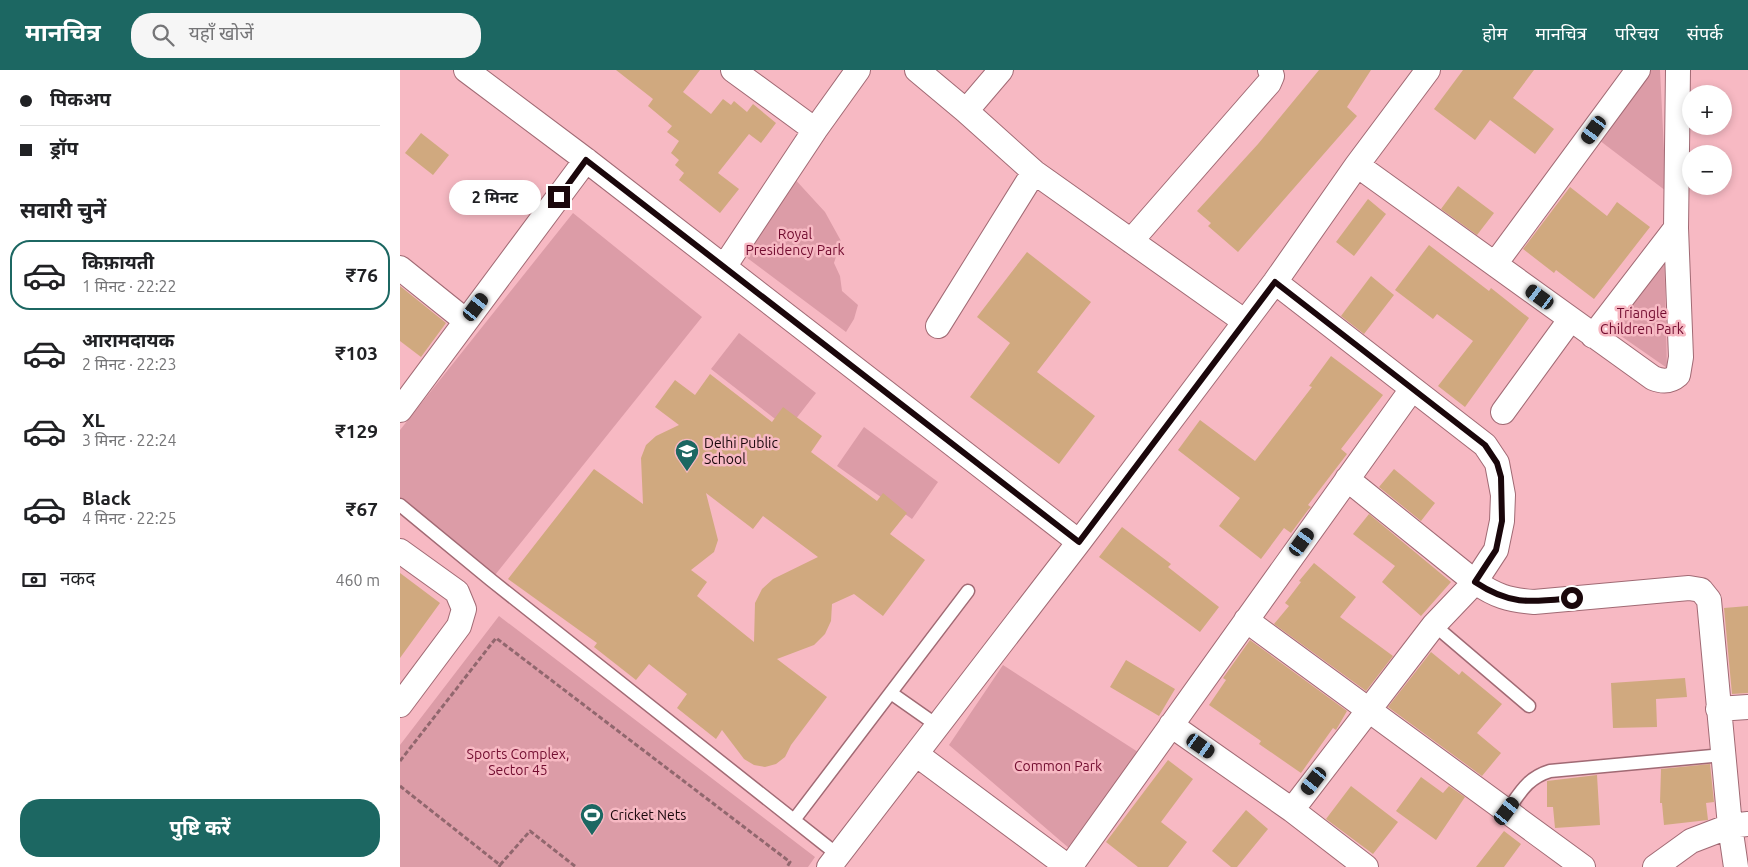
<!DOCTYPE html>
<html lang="hi">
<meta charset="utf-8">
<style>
:root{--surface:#fff;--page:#f6f6f6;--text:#202124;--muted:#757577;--line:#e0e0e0;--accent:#1c6762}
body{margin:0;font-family:Ubuntu,"Noto Sans Devanagari",sans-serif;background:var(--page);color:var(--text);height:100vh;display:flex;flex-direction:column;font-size:19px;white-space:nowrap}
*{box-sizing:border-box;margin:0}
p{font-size:16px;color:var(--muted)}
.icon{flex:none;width:28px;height:28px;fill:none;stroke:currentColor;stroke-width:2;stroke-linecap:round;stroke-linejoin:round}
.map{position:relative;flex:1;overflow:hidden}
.drawer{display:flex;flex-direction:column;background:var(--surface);width:400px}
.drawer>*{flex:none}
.hud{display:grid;align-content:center;height:110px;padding:0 20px;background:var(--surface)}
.controls{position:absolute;left:1282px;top:15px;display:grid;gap:10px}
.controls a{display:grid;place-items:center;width:50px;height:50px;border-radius:50%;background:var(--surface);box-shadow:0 2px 8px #0003;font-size:25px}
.end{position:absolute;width:22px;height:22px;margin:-11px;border:6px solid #1a070b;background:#fff;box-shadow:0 0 0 2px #fff}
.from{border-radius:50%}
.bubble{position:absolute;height:35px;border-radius:18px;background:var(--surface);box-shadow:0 2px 8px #0003;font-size:16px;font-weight:700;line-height:35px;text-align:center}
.car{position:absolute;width:15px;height:30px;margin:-15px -8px;border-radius:6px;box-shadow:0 0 4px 1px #0007;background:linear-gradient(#222 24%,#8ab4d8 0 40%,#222 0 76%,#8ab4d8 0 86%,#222 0)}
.hud b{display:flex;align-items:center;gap:18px;height:48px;font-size:19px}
.hud b+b{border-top:1px solid var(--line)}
.hud i{width:12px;height:12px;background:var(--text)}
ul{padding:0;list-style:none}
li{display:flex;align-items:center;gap:15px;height:70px;margin:0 10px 8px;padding:0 10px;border:2px solid transparent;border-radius:20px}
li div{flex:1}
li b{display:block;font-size:19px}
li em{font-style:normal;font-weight:700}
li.selected{border-color:var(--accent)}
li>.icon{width:45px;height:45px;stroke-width:1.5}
h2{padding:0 20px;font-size:22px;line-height:60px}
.pay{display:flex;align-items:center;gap:12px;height:55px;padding:0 20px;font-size:19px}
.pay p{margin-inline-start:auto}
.primary-button{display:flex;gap:10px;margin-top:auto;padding:10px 20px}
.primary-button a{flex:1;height:58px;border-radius:20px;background:var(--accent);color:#fff;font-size:20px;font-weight:700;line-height:58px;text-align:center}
header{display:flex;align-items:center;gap:30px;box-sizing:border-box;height:70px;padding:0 25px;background:var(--accent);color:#fff}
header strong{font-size:24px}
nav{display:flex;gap:28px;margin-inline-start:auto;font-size:18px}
.search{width:350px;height:45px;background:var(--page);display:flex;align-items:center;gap:12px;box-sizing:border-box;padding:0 18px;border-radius:20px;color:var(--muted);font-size:19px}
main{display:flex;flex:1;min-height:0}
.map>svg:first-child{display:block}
.green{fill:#dc9ca7}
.building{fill:#d0a97f;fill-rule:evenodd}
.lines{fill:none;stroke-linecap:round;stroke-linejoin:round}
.service-casing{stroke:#a16a74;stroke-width:15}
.minor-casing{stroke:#a16a74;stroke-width:26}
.path{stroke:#91676e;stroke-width:3;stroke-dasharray:5 2.5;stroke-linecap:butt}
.service{stroke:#fff;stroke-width:12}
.minor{stroke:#fff;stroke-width:24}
.route{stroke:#1a070b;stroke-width:6}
.labels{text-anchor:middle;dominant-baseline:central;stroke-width:5;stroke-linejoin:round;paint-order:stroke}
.park-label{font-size:14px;fill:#720d30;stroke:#f7b9c3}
.poi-label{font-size:14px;fill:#1a070b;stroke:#f7b9c3;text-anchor:start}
</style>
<header>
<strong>मानचित्र</strong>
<div class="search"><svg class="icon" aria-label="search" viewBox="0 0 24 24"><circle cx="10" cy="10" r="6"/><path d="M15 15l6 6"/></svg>यहाँ खोजें</div>
<nav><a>होम</a><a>मानचित्र</a><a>परिचय</a><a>संपर्क</a></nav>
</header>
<main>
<section class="drawer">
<div class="hud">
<b><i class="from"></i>पिकअप</b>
<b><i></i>ड्रॉप</b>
</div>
<h2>सवारी चुनें</h2>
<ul>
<li class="selected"><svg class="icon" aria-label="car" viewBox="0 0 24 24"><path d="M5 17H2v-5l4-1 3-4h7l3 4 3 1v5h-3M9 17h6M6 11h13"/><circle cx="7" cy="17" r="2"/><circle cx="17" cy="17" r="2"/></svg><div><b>किफ़ायती</b><p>1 मिनट · 22:22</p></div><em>₹76</em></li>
<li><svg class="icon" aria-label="car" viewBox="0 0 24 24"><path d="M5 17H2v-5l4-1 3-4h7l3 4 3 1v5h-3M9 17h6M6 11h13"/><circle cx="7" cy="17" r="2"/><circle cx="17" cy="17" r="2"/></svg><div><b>आरामदायक</b><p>2 मिनट · 22:23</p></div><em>₹103</em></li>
<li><svg class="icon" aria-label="car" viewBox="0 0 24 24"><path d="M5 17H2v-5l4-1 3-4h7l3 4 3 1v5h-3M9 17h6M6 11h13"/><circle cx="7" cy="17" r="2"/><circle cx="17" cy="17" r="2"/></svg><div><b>XL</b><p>3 मिनट · 22:24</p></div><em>₹129</em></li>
<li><svg class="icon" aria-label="car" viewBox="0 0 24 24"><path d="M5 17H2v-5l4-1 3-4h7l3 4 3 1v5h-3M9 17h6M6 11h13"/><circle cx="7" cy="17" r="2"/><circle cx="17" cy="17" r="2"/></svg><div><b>Black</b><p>4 मिनट · 22:25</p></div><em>₹67</em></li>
</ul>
<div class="pay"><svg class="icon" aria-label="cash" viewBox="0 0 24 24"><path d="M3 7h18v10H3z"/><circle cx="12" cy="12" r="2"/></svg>नकद<p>460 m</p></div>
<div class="primary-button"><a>पुष्टि करें</a></div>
</section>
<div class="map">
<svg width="1348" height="797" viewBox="0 0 1348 797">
<rect width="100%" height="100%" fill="#f7b9c3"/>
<!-- green -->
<path class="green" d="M1243 0H1260L1266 121 1195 67Z
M392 106 425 142 441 171 434 193 440 206 442 221 458 235 454 249 446 262 338 181Z
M173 143 302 247 91 510 0 436V360Z
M1264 176 1267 298 1208 257Z
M339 263 416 323 388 359 311 299Z
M464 357 538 412 512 449 437 396Z
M99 546 415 787 408 797H0V675Z
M603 595 738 682 670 779 549 675Z"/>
<!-- building -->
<path class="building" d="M216 0H300L283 22 311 44 323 29 331 35 334 31 347 42 353 34 376 53 361 73 349 64 318 103 339 119 320 143 279 110 284 103 275 95 279 90 271 83 279 71 267 62 272 56 248 36 253 29Z
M919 0H971L947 37 957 46 838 182 808 156 811 153 797 141 858 74Z
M1063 0H1134L1113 28 1154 59 1135 84 1090 50 1075 70 1034 39Z
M21 63 49 85 33 105 5 83Z
M1058 116 1094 143 1077 165 1041 139Z
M1170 117 1207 146 1217 132 1250 157 1194 229 1156 200 1154 203 1123 179Z
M968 129 986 144 954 186 936 172Z
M1029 175 1089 221 1091 218 1129 248 1065 337 1038 316 1073 271 1037 244 1033 249 995 220Z
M627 182 691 232 637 302 695 346 659 394 570 327 610 273 577 247Z
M971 206 994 225 964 264 941 246Z
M0 216 46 253 21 287 0 271Z
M931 286 983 325 941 379 947 384 908 435 911 437 908 440 891 463 884 458 861 489 819 456 840 428 778 380 800 350 855 391 912 317 909 316Z
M310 304 372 352 383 337 422 366 411 382 477 431 483 423 507 443 490 464 525 490 483 546 454 524 432 534 431 551 425 564 414 575 377 589 427 627 391 675 385 687 376 694 365 697 354 695 344 689 322 660 316 669 277 638 287 624 249 594 236 610 194 577 197 573 108 509 194 399 243 434 241 388 246 375 256 366 279 355 255 337 275 310 295 325ZM306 423 353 459 363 446 418 487 373 509 362 519 355 533 354 572 297 526 307 512 291 500 314 482 318 470Z
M994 399 1035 433 1021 451 979 417Z
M969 444 1051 512 1021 546 982 512 995 496 953 464Z
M722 457 771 494 768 497 819 537 800 562 699 487Z
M914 493 956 527 940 547 993 586 966 621 874 554 889 536 885 533 901 512 899 511Z
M0 503 40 533 0 588Z
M1348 536V623L1332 624 1324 538Z
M850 570 947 641 936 660 933 658 901 703 859 674 861 671 809 635 826 610 823 608Z
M1031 582 1059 605 1062 601 1102 634 1077 663 1101 683 1082 706 988 637Z
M726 590 775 619 759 646 710 617Z
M1285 608 1287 627 1256 629 1257 657 1213 658 1211 613Z
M768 690 793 709 761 752 787 772 768 797H738L706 772Z
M1310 694 1314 732 1306 733 1308 750 1264 755 1262 733H1260L1261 699Z
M1197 705 1200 755 1155 758 1153 737H1147V711Z
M1021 707 1043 723 1049 716 1065 727 1036 770 996 741Z
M951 716 998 752 973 784 926 749Z
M846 740 868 759 837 797H831L812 781Z
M1104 761 1121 774 1104 797H1076Z"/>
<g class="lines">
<!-- service casing -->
<g class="service-casing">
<path id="service" d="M0 435 91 510 438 785
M1034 555 1129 636
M491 623 538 656
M1107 741C1120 723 1127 708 1150 701L1323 685
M394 750 568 521"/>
</g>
<!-- minor casing -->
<g class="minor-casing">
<path id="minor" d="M66 0 186 90 679 472
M333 0 415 60
M517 0 566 41 634 102 844 251
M566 41 601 0
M957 95 1253 308C1263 312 1270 312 1278 305L1281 287 1276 158 1278 0
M731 171 869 13 872 6 870 0
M1095 194 1238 0
M324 197 415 60 458 0
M0 198 66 251
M875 212 1085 375 1097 393 1103 425 1102 451 1096 480 1075 512 1034 555 892 740
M538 256 634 102
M1193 266 1276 158
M0 340 186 90
M1103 342 1170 250
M947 409 1075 512C1096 526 1108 530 1134 532L1289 518 1301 520 1309 530 1330 756 1291 771 1255 797
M0 481 57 522 64 539 59 556 0 635
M846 550 1183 797
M1318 639 1348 637
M771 655 892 740 966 797
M516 684 668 797
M429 797 679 472 875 212 957 95 1028 0
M670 797 1012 319
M1336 797 1330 756 1348 754"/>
</g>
<!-- path -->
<path class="path" d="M0 691 96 568 390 792 387 797
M0 716 100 795 99 797
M100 795 130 761 176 797"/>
<!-- service -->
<use href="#service" class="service"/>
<!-- minor -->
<use href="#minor" class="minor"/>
</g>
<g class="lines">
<!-- route -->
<path class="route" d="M159 127 186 90 679 472 875 212 1085 375 1097 393 1101 407 1102 451 1096 480 1075 512C1111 536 1132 532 1172 528"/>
</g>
<!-- icons -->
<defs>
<g id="school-pin" transform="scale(1.25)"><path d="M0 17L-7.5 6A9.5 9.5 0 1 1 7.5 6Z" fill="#1c6762" stroke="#f7b9c3"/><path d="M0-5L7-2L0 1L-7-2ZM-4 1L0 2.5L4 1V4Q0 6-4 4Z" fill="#fff"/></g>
<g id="stadium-pin" transform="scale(1.25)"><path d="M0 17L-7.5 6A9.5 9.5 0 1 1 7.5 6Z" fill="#1c6762" stroke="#f7b9c3"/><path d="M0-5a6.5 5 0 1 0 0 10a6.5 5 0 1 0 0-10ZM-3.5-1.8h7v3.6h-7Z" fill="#fff"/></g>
</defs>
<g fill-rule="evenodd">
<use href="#school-pin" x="287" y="381"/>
<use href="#stadium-pin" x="192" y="745"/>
</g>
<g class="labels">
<!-- park labels -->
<g class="park-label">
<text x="395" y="164">Royal<tspan x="395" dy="16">Presidency Park</tspan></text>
<text x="1242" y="243">Triangle<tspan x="1242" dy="16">Children Park</tspan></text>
<text x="118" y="684">Sports Complex,<tspan x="118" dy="16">Sector 45</tspan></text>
<text x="658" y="696">Common Park</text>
</g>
<!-- poi labels -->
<g class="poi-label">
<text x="304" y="373">Delhi Public<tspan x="304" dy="16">School</tspan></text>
<text x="210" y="745">Cricket Nets</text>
</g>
</g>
</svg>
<div class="controls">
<a>+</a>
<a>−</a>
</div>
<i class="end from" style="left:1172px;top:528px"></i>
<i class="end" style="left:159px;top:127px"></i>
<div class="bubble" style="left:49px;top:110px;width:92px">2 मिनट</div>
<i class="car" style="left:1194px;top:60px;rotate:216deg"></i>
<i class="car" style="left:1140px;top:227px;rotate:306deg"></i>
<i class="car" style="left:76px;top:237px;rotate:37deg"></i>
<i class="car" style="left:902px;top:472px;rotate:36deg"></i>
<i class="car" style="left:801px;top:676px;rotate:125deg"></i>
<i class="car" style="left:914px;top:711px;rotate:218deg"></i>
<i class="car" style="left:1107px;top:741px;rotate:37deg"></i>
</div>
</main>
